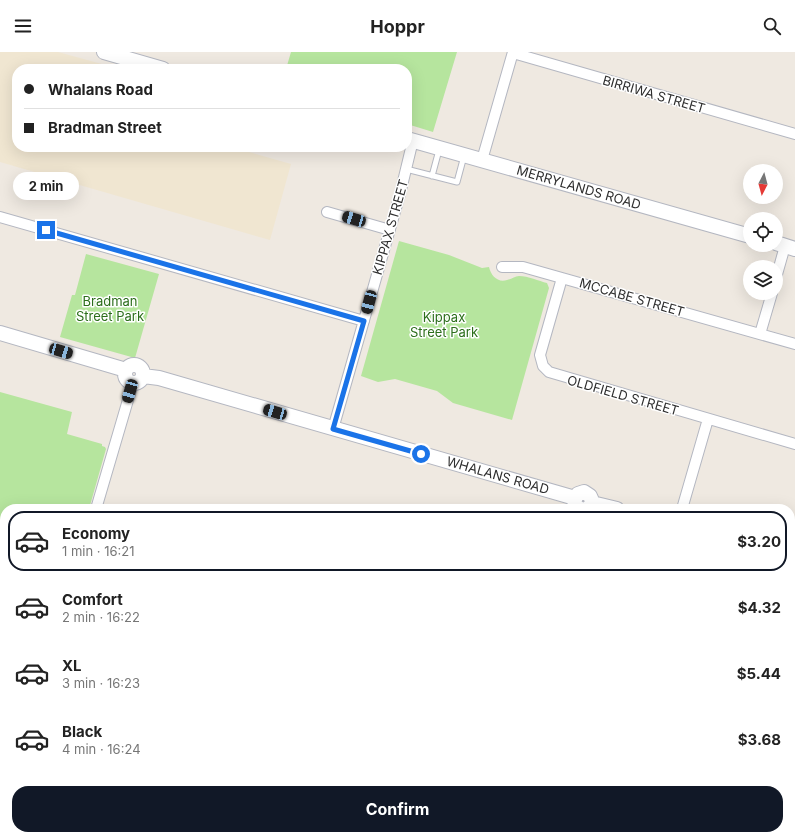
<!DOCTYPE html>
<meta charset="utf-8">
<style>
:root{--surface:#fff;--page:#f2f2f2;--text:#222;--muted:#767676;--line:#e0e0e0;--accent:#111827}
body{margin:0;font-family:Inter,sans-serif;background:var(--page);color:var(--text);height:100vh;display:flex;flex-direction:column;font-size:15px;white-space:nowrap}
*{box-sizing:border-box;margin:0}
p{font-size:13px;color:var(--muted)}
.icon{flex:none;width:22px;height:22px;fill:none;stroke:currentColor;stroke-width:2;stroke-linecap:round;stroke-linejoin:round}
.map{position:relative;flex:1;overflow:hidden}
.side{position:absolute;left:0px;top:452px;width:795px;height:336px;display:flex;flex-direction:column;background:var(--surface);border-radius:16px 16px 0 0;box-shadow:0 4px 16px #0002}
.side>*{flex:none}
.banner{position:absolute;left:12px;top:12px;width:400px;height:88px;border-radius:16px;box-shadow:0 4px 16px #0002;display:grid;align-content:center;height:88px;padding:0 12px;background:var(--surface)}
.needle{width:26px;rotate:186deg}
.controls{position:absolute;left:743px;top:112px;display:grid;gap:8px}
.controls a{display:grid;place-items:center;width:40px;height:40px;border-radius:50%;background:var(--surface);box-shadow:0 4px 16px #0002;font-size:20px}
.end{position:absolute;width:18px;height:18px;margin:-9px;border:5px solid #1a73e8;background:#fff;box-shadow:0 0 0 2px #fff}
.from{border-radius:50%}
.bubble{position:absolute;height:28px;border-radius:14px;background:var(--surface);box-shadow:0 4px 16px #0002;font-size:13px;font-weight:700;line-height:28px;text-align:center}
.car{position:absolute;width:12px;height:24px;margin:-12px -6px;border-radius:5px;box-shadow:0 0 3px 1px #0007;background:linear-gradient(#222 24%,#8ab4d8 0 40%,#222 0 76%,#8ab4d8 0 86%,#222 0)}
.banner b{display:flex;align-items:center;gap:14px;height:38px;font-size:15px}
.banner b+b{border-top:1px solid var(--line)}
.banner i{width:10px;height:10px;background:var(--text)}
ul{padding:7px 0 0;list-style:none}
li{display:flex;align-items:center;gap:12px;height:60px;margin:0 8px 6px;padding:0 4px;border:2px solid transparent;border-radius:16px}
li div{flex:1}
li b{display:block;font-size:15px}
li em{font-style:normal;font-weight:700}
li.selected{border-color:var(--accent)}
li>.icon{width:36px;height:36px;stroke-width:1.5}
.cta{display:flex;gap:8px;margin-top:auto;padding:8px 12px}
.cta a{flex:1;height:46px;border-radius:16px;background:var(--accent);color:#fff;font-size:16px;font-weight:700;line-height:46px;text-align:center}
header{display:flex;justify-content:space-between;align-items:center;height:52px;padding:0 12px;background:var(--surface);font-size:18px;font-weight:700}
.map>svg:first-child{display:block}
.education{fill:#f0e6d1}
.green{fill:#b6e59e}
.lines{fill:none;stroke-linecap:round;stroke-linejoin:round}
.lane-casing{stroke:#b4b7c1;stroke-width:7}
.street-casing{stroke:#b4b7c1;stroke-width:12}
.secondary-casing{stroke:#b4b7c1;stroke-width:16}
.lane{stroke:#fff;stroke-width:5}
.street{stroke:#fff;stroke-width:10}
.secondary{stroke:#fff;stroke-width:14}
.route{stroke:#1a73e8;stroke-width:5}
.labels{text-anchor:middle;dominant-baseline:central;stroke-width:3;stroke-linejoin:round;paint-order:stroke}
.street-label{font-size:13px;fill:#2e2e2e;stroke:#fff}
.park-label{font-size:13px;fill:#2c6e1b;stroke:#fff}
</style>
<header><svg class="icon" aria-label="menu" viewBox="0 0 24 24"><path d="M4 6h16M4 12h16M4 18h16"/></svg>Hoppr<svg class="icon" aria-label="search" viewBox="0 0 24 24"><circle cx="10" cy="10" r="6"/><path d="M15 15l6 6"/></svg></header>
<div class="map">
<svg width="795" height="788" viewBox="0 0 795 788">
<rect width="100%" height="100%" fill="#efe9e1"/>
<!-- education -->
<path class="education" d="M0 0H58L120 17H17V95H231L291 112 270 188 0 110Z"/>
<!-- green -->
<path class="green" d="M291 0H457L433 80 407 72V17H286Z
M399 189 449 203 482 216 489 215C491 224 498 231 507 228 512 227 515 224 519 224 528 224 539 229 547 231L549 236 512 368 453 351 437 339 395 327 378 330 361 324Z
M86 202 159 222 135 306 60 285 72 243H75Z
M0 340 72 360 67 382 102 392V394L105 395 106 397 89 457H5V766L0 784Z"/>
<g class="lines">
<!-- lane casing -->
<g class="lane-casing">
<path id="lane" d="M406 117 457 130 464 104
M432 124 439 98"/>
</g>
<!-- street casing -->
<g class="street-casing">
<path id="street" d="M513 1 795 82
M482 108 513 0
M327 160 390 178
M0 165 364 269
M502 215H523L795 292
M562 226 540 303 543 314 549 320 795 392
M776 226 785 194
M760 282 772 241
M333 377 400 142 413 88
M96 457 133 331
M682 457 708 367
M790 620 795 622
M207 783 225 788
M5 788 7 783
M131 788 133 783
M246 788 248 783
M362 788 363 783
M623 788 624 783
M727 788 729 783"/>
</g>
<!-- secondary casing -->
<g class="secondary-casing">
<path id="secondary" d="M104 0 163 17
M407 87 750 184
M776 191 795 197
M0 281 126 318
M125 322a9 9 0 1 1 18 0a9 9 0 1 1-18 0Z
M143 324 159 326 575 446
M592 451 617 457
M580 457 575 453 574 448 578 442 584 440 590 444C593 449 592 454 586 457
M790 506 795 507
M490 788 491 783"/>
</g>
<!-- lane -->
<use href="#lane" class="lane"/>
<!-- street -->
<use href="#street" class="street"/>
<!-- secondary -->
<use href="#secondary" class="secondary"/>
</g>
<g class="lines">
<!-- route -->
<path class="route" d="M46 178 364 269 333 377 421 402"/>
</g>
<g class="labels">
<!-- street labels -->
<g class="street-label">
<text transform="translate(654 42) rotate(16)">BIRRIWA STREET</text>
<text transform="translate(579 135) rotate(16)">MERRYLANDS ROAD</text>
<text transform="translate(390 175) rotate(-74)">KIPPAX STREET</text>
<text transform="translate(632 245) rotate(16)">MCCABE STREET</text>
<text transform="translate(623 343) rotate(16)">OLDFIELD STREET</text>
<text transform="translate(498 423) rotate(16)">WHALANS ROAD</text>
</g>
<!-- park labels -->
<g class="park-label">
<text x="110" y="249">Bradman<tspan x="110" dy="15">Street Park</tspan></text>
<text x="444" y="265">Kippax<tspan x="444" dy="15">Street Park</tspan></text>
</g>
</g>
</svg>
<div class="controls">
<a><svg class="needle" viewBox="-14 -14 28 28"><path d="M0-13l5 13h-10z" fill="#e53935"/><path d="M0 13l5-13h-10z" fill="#767676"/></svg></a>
<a><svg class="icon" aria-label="locate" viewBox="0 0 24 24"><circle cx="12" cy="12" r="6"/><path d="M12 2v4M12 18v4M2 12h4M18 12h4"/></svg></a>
<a><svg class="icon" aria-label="layers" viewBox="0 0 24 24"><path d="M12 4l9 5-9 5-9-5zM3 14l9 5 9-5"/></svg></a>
</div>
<i class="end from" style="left:421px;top:402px"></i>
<i class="end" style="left:46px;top:178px"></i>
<div class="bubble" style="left:13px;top:120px;width:66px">2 min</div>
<i class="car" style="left:354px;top:167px;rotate:286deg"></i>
<i class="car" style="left:369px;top:250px;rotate:195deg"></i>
<i class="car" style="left:61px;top:299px;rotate:106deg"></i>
<i class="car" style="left:130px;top:339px;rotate:196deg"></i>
<i class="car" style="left:275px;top:360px;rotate:286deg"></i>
<div class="banner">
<b><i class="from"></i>Whalans Road</b>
<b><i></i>Bradman Street</b>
</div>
<section class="side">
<ul>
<li class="selected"><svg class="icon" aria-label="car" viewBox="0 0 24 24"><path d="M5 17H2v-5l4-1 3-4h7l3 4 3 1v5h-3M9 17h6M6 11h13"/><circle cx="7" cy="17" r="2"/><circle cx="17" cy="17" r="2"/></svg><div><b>Economy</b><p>1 min · 16:21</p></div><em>$3.20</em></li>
<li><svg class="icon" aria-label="car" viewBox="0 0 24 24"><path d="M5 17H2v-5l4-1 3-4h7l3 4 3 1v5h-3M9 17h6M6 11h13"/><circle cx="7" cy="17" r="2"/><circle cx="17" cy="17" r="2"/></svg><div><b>Comfort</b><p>2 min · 16:22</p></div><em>$4.32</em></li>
<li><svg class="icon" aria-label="car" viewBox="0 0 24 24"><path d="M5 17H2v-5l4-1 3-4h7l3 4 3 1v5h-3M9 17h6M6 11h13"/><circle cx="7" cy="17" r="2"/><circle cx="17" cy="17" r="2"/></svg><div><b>XL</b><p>3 min · 16:23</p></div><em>$5.44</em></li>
<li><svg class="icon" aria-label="car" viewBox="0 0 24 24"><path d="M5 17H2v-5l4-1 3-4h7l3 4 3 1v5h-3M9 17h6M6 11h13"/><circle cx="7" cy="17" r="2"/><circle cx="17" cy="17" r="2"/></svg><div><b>Black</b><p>4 min · 16:24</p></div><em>$3.68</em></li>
</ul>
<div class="cta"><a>Confirm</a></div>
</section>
</div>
